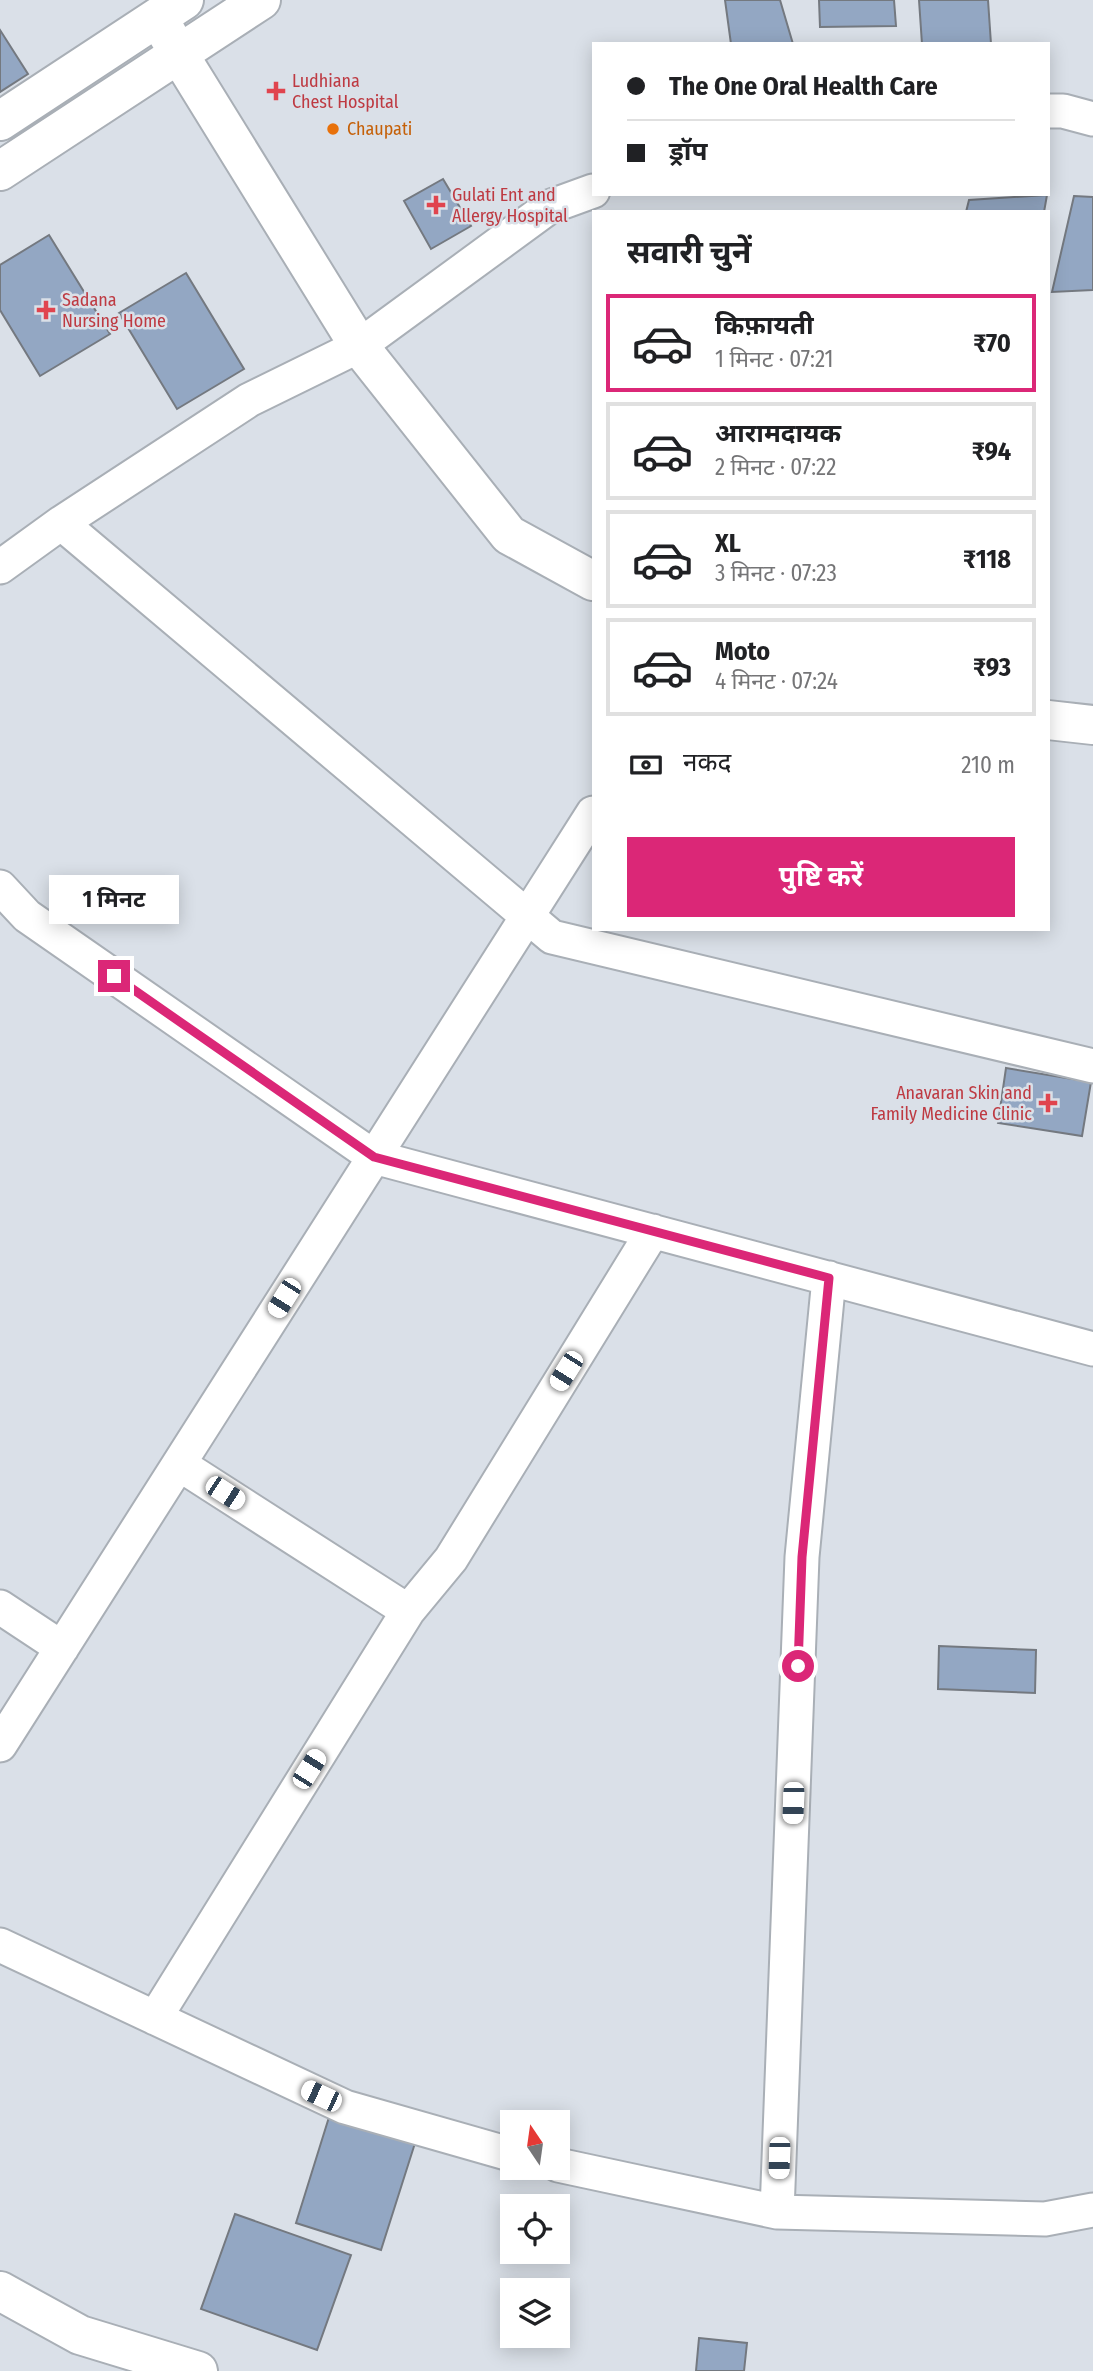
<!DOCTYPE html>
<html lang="hi">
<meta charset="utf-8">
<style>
:root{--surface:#fff;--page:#f2f2f2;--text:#202124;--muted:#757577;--line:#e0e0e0;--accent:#db2777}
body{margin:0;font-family:"Fira Sans Condensed","Noto Sans Devanagari",sans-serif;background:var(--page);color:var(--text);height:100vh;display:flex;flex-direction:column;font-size:26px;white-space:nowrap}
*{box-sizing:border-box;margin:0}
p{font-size:23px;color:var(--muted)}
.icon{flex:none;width:38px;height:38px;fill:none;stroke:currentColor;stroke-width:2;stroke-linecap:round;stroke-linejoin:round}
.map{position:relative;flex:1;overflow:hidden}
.sheet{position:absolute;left:592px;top:210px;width:458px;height:721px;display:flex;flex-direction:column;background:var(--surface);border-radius:0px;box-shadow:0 4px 18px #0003}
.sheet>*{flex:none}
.guide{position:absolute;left:592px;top:42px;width:458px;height:154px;border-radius:0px;box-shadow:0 4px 18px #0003;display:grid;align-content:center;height:154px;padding:0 35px;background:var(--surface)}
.needle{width:46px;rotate:347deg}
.controls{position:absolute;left:500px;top:2110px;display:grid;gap:14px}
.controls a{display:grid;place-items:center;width:70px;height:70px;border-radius:0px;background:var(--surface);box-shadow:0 4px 18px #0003;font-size:35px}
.end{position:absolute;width:32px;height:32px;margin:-16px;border:9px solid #db2777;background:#fff;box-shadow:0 0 0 4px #fff}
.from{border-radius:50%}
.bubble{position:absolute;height:49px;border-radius:0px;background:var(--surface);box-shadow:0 4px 18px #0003;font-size:23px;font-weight:700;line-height:49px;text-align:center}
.car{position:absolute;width:21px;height:42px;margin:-21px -10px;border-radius:9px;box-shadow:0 0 5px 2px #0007;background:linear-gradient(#fff 24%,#345 0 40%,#fff 0 76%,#345 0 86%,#fff 0)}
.guide b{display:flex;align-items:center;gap:24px;height:66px;font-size:26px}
.guide b+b{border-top:2px solid var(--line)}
.guide i{width:18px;height:18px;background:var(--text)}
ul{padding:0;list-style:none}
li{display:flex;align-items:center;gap:21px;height:98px;margin:0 14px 10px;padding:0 21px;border:4px solid var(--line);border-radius:0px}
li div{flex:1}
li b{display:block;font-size:26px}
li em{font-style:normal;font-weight:700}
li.on{border-color:var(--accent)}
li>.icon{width:63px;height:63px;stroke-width:1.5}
h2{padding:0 35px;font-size:32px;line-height:84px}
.pay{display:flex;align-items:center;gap:18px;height:77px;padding:0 35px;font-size:26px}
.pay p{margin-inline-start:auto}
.button{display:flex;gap:14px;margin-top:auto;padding:14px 35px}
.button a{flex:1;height:80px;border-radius:0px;background:var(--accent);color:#fff;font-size:28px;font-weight:700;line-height:80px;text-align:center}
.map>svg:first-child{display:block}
.building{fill:#93a7c3;stroke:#747980;stroke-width:2}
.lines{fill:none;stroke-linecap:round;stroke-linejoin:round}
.street-casing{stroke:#a9afb6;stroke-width:37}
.secondary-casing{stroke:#a9afb6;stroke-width:42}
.street{stroke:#fff;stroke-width:33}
.secondary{stroke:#fff;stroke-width:38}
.route{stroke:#db2777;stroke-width:9}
.health-dot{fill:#e0444e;stroke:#dae0e8;stroke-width:2.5}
.food-dot{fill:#e8710a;stroke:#dae0e8;stroke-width:2.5}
.labels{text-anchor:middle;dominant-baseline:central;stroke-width:5;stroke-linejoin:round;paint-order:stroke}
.health-label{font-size:18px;fill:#be3a42;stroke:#dae0e8;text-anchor:start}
.food-label{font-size:18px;fill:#c56008;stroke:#dae0e8;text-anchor:start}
</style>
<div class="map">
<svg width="1093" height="2371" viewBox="0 0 1093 2371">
<rect width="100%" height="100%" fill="#dae0e8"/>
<!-- building -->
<path class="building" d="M725 0H780L793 44H731Z
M819 0H894L896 26 820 27Z
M919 0H988L991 44H922Z
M0 30 28 74 0 92Z
M443 179 471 226 431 249 404 201Z
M1047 195 1044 212H966L969 200Z
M1074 196 1093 197V290L1052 292Z
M49 235 110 334 40 376 0 310V265Z
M186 273 244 369 177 409 119 313Z
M1006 1068 1091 1082 1082 1136 998 1123Z
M939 1646 1036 1650 1035 1693 938 1689Z
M330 2114 416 2140 381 2250 296 2223Z
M235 2214 351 2255 317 2350 201 2309Z
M699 2338 747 2343 744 2371H696Z"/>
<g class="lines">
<!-- street casing -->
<g class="street-casing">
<path id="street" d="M1048 111H1063L1093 119
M61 523 552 937 1093 1066
M0 567 61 523 249 400 359 346 549 207 593 191
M0 887 27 916 374 1157 1093 1349
M179 1464 408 1611
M0 1607 62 1648
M0 1745 593 813
M0 1945 345 2107 513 2155
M155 2018 408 1611 451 1559 653 1231
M558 2165 777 2212 1045 2219 1093 2210
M777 2212 802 1557 829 1278"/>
</g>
<!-- secondary casing -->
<g class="secondary-casing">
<path id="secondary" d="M158 17 178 53 359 346 509 535 593 581
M0 121 184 0
M0 171 261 0
M1048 720 1093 725
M0 2291 80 2335 198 2371"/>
</g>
<!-- street -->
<use href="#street" class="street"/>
<!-- secondary -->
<use href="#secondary" class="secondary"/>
</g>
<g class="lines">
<!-- route -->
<path class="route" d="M114 976 374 1157 829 1278 802 1557 798 1666"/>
</g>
<!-- markers -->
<g class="health-dot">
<path d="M272.5 80.5h7v7h7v7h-7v7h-7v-7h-7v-7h7z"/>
<path d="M432.5 194.5h7v7h7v7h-7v7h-7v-7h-7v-7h7z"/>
<path d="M42.5 299.5h7v7h7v7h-7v7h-7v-7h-7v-7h7z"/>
<path d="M1044.5 1092.5h7v7h7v7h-7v7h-7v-7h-7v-7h7z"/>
</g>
<circle class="food-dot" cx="333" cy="129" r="7"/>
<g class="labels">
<!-- health labels -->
<g class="health-label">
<text x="292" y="81">Ludhiana<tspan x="292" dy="21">Chest Hospital</tspan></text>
<text x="452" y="195">Gulati Ent and<tspan x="452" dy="21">Allergy Hospital</tspan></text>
<text x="62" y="300">Sadana<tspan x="62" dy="21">Nursing Home</tspan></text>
<text x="1032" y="1093" text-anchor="end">Anavaran Skin and<tspan x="1032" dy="21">Family Medicine Clinic</tspan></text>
</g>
<!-- food labels -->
<g class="food-label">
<text x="347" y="129">Chaupati</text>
</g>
</g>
</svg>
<div class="controls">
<a><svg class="needle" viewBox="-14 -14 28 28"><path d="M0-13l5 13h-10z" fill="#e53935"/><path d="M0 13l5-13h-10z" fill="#757577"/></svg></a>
<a><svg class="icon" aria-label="locate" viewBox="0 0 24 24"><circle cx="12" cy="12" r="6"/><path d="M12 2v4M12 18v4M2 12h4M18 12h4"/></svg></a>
<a><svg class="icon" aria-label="layers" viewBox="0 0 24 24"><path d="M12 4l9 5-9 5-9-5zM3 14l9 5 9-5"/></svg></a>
</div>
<i class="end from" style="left:798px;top:1666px"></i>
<i class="end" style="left:114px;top:976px"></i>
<div class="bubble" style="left:49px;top:875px;width:130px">1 मिनट</div>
<i class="car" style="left:284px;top:1298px;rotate:212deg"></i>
<i class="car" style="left:566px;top:1371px;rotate:212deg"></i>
<i class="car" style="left:225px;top:1493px;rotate:123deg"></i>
<i class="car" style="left:309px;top:1769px;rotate:32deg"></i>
<i class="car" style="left:793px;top:1803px;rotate:182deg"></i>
<i class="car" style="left:321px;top:2096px;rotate:295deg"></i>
<i class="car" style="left:779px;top:2158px;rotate:182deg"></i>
<div class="guide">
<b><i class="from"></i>The One Oral Health Care</b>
<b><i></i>ड्रॉप</b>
</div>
<section class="sheet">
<h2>सवारी चुनें</h2>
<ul>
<li class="on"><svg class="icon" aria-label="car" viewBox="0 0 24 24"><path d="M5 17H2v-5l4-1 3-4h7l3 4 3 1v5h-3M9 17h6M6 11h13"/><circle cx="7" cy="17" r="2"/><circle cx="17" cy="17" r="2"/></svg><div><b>किफ़ायती</b><p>1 मिनट · 07:21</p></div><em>₹70</em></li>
<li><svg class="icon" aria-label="car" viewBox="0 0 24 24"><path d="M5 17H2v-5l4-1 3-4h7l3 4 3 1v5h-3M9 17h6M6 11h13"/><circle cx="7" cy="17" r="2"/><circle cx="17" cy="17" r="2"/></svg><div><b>आरामदायक</b><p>2 मिनट · 07:22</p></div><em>₹94</em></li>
<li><svg class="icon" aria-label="car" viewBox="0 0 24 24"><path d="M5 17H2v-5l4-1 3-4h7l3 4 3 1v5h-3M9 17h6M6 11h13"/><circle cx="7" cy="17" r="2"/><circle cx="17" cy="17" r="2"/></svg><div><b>XL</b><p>3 मिनट · 07:23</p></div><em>₹118</em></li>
<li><svg class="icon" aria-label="car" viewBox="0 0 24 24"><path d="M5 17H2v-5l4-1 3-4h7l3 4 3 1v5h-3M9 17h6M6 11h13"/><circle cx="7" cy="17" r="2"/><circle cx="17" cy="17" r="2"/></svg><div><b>Moto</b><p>4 मिनट · 07:24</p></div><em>₹93</em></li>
</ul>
<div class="pay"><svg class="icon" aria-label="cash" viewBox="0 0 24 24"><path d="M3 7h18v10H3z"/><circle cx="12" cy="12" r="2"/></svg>नकद<p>210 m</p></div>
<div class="button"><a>पुष्टि करें</a></div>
</section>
</div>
